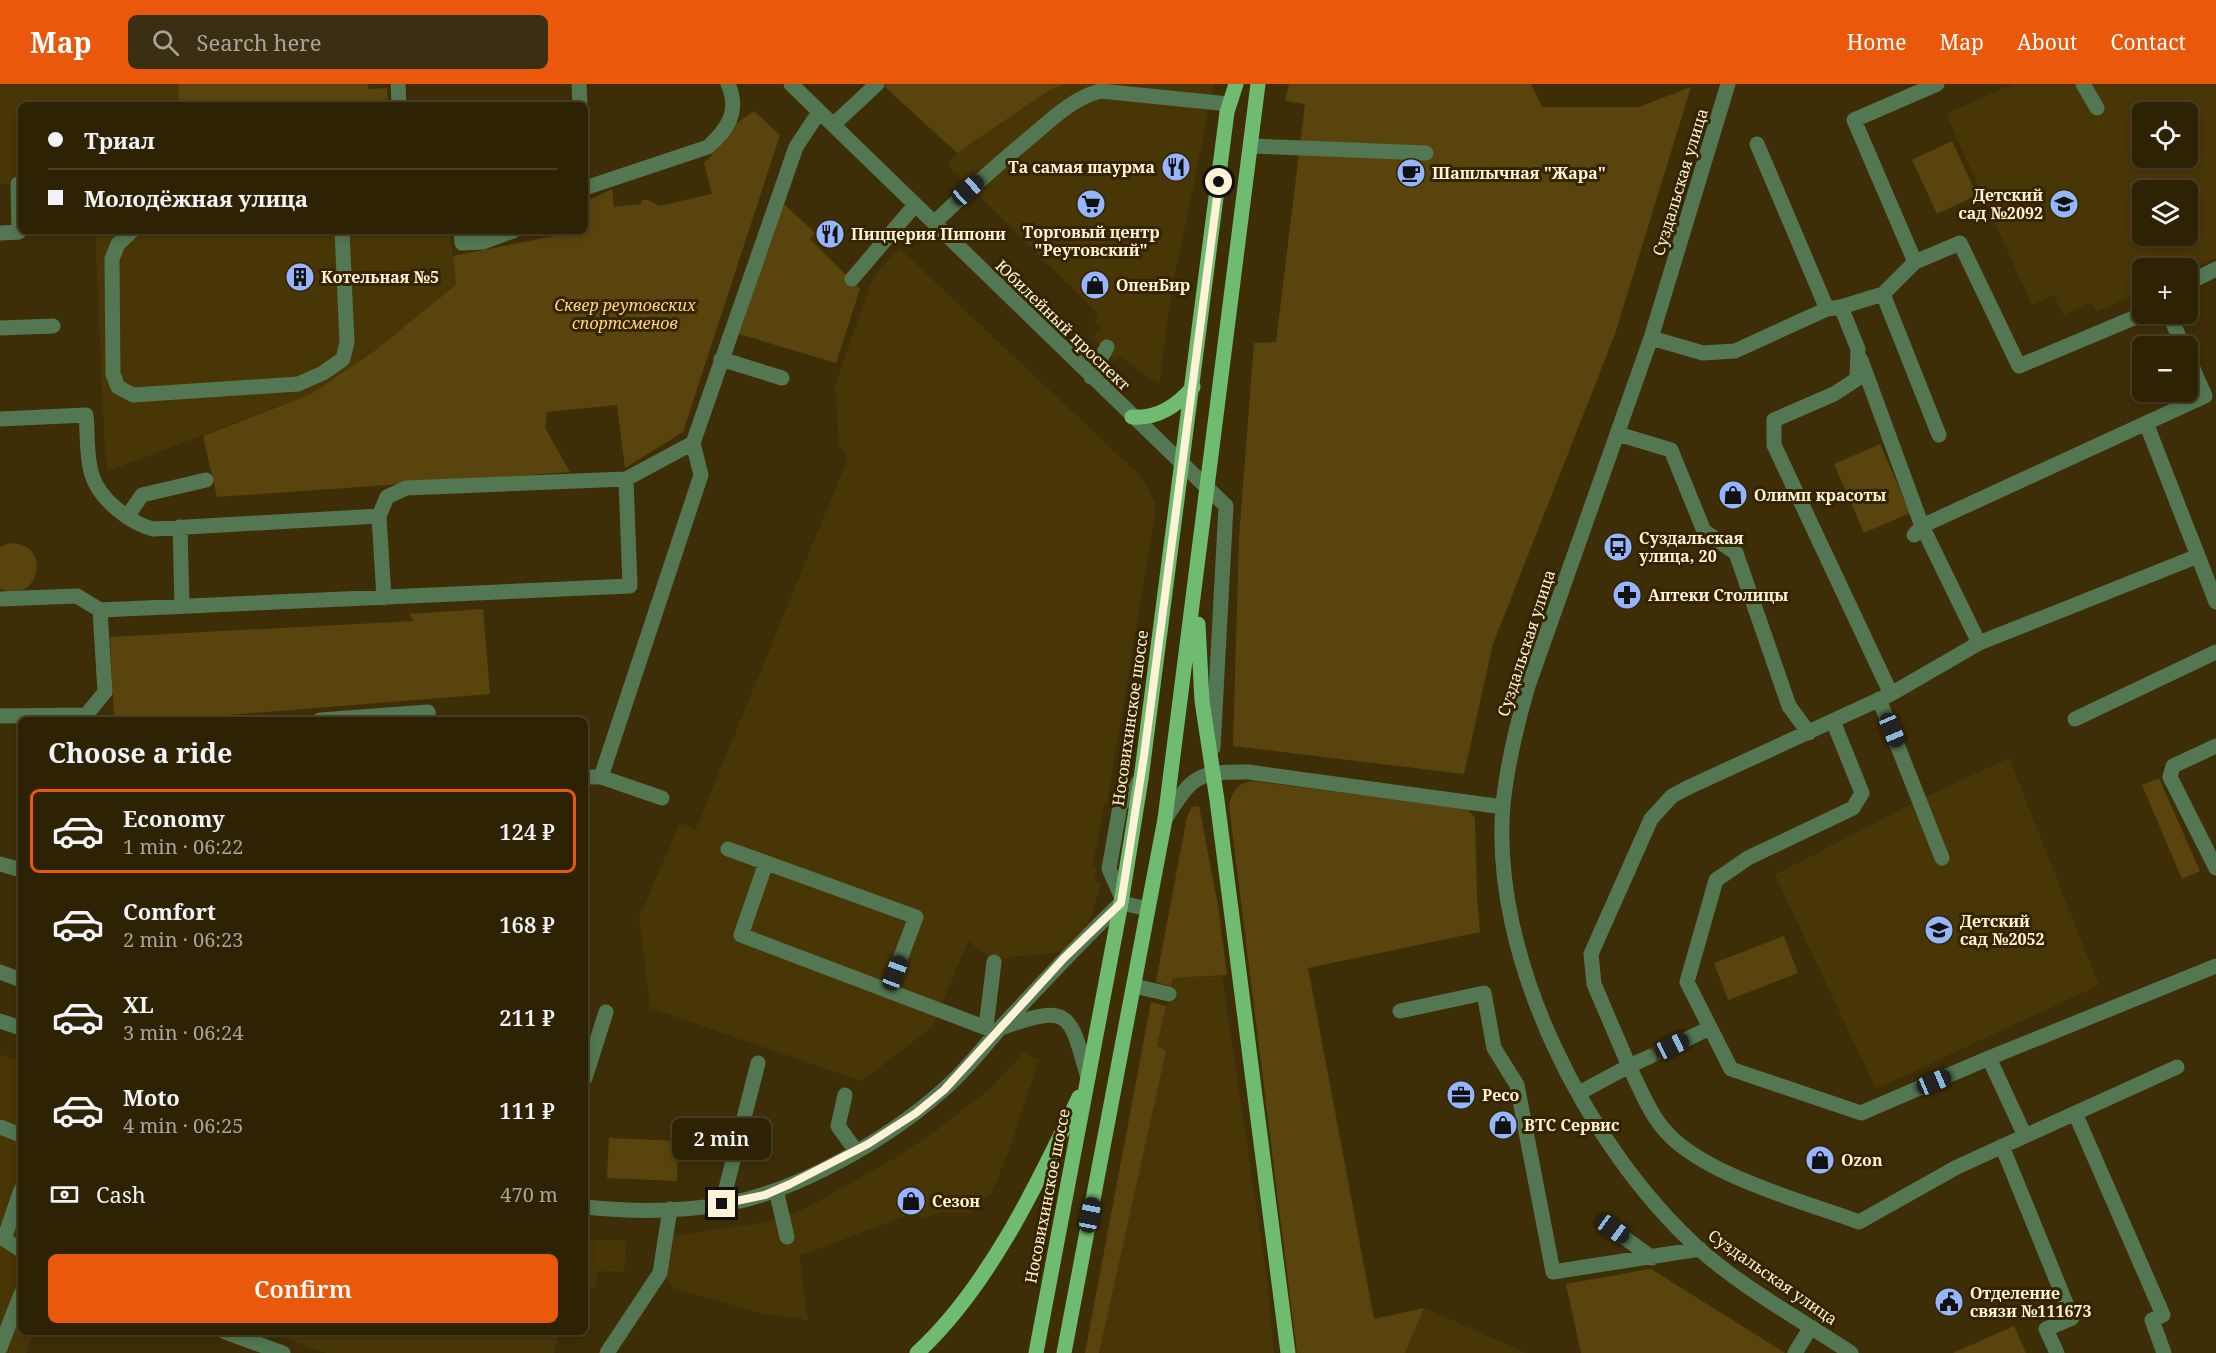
<!DOCTYPE html>
<meta charset="utf-8">
<style>
:root{--surface:#2e2205;--page:#3a2f13;--text:#f1f3f6;--muted:#a7a49a;--line:#493f27;--accent:#ea580c}
body{margin:0;font-family:"Noto Serif",serif;background:var(--page);color:var(--text);height:100vh;display:flex;flex-direction:column;font-size:22px;white-space:nowrap}
*{box-sizing:border-box;margin:0}
p{font-size:20px;color:var(--muted)}
.icon{flex:none;width:33px;height:33px;fill:none;stroke:currentColor;stroke-width:2;stroke-linecap:round;stroke-linejoin:round}
.map{position:relative;flex:1;overflow:hidden}
.drawer{position:absolute;left:18px;top:633px;width:570px;height:618px;display:flex;flex-direction:column;background:var(--surface);border-radius:9px;box-shadow:0 3px 9px #0003,0 0 0 2px var(--line)}
.drawer>*{flex:none}
.banner{position:absolute;left:18px;top:18px;width:570px;height:132px;border-radius:9px;box-shadow:0 3px 9px #0003,0 0 0 2px var(--line);display:grid;align-content:center;height:132px;padding:0 30px;background:var(--surface)}
.tools{position:absolute;left:2132px;top:18px;display:grid;gap:12px}
.tools a{display:grid;place-items:center;width:66px;height:66px;border-radius:9px;background:var(--surface);box-shadow:0 3px 9px #0003,0 0 0 2px var(--line);font-size:30px}
.end{position:absolute;width:27px;height:27px;margin:-14px;border:8px solid #fef2d8;background:#111;box-shadow:0 0 0 3px #111}
.from{border-radius:50%}
.bubble{position:absolute;height:42px;border-radius:9px;background:var(--surface);box-shadow:0 3px 9px #0003,0 0 0 2px var(--line);font-size:20px;font-weight:600;line-height:42px;text-align:center}
.car{position:absolute;width:18px;height:36px;margin:-18px -9px;border-radius:8px;box-shadow:0 0 4px 2px #0007;background:linear-gradient(#222 24%,#8ab4d8 0 40%,#222 0 76%,#8ab4d8 0 86%,#222 0)}
.banner b{display:flex;align-items:center;gap:21px;height:57px;font-size:22px}
.banner b+b{border-top:2px solid var(--line)}
.banner i{width:15px;height:15px;background:var(--text)}
ul{padding:0;list-style:none}
li{display:flex;align-items:center;gap:18px;height:84px;margin:0 12px 9px;padding:0 18px;border:3px solid transparent;border-radius:9px}
li div{flex:1}
li b{display:block;font-size:22px}
li em{font-style:normal;font-weight:600}
li.active{border-color:var(--accent)}
li>.icon{width:54px;height:54px;stroke-width:1.5}
h2{padding:0 30px;font-size:27px;line-height:72px}
.pay{display:flex;align-items:center;gap:15px;height:66px;padding:0 30px;font-size:22px}
.pay p{margin-inline-start:auto}
.button{display:flex;gap:12px;margin-top:auto;padding:12px 30px}
.button a{flex:1;height:69px;border-radius:9px;background:var(--accent);color:#fff;font-size:24px;font-weight:600;line-height:69px;text-align:center}
header{display:flex;align-items:center;gap:36px;box-sizing:border-box;height:84px;padding:0 30px;background:var(--accent);color:#fff}
header strong{font-size:28px}
nav{display:flex;gap:33px;margin-inline-start:auto;font-size:21px}
.search{width:420px;height:54px;background:var(--page);display:flex;align-items:center;gap:15px;box-sizing:border-box;padding:0 21px;border-radius:9px;color:var(--muted);font-size:22px}
.map>svg:first-child{display:block}
.built{fill:#493607;fill-rule:evenodd}
.green{fill:#5a440e}
.lines{fill:none;stroke-linecap:round;stroke-linejoin:round}
.minor-tunnel{stroke:#5b4b26;stroke-width:15;stroke-dasharray:15 8;stroke-linecap:butt}
.minor{stroke:#527752;stroke-width:15}
.major{stroke:#6fbb70;stroke-width:15}
.route{stroke:#fef2d8;stroke-width:8}
.labels{text-anchor:middle;dominant-baseline:central;stroke-width:6;stroke-linejoin:round;paint-order:stroke}
.poi-label{font-size:16px;font-weight:bold;fill:#fef2d8;stroke:#342400;text-anchor:start}
.street-label{font-size:16px;fill:#fef2d8;stroke:#342400}
.park-label{font-size:16px;font-style:italic;fill:#ffd784;stroke:#342400}
</style>
<header>
<strong>Map</strong>
<div class="search"><svg class="icon" aria-label="search" viewBox="0 0 24 24"><circle cx="10" cy="10" r="6"/><path d="M15 15l6 6"/></svg>Search here</div>
<nav><a>Home</a><a>Map</a><a>About</a><a>Contact</a></nav>
</header>
<div class="map">
<svg width="2216" height="1269" viewBox="0 0 2216 1269">
<rect width="100%" height="100%" fill="#3e2e07"/>
<!-- built -->
<path class="built" d="M0 0H178L179 21H21V99L0 100Z
M1064 0H1214L1172 206 1159 300 1120 273 1115 276 1092 253 1101 244 1094 236 1099 231 947 80 957 69 1048 7Z
M2013 0H2216V174L2187 187V184H2142V207L2096 228 2091 218 2063 231 2054 211 2032 221 1946 30ZM2142 28H2187V74H2142ZM2142 106H2187V152H2142Z
M95 147H450L456 201 373 268 311 310 108 387 105 371Z
M899 164 1134 386 1146 400 1155 419V428L1107 719H1104L1093 782 1096 783 1095 798 1102 799 1089 838 1062 868 1010 873 1002 877 989 878 988 872 968 857 932 943 862 997 650 924 639 834 680 739 696 745 848 374 839 361 835 303 870 201 878 187Z
M2009 674 2099 901 1876 1005 1775 791 1919 716Z
M1222 892 1266 1187 1274 1269H1099L1166 967 1157 963 1173 894Z
M1023 969 1039 976 1010 1064 992 1108 970 1129 941 1128 921 1135 918 1127 799 1172 808 1236 764 1230 673 1204 667 1194 674 1152 768 1138 806 1124 892 1076 937 1046 992 1003Z
M0 970 21 978V1248H34L26 1269H0Z
M585 1156H626L624 1188 598 1187 595 1204H585Z
M1424 1224 1526 1269H1405Z
M267 1248H559L554 1269H326Z"/>
<!-- green -->
<path class="green" d="M178 0H368L369 5 387 4 388 21H179Z
M887 0H1064L1048 7 957 69 884 2Z
M1289 0H1531L1542 23H1639L1691 3 1615 250 1493 560 1464 690 1233 662 1239 454 1254 259 1276 258 1305 20 1285 17Z
M754 27 780 51 683 348 625 384 617 321 547 328 545 344 570 388 217 413 203 352 311 310 373 268 456 201 453 172 554 152 557 147H585V118L612 105 614 123 641 120 642 116H648L659 122 712 110 704 79 724 58 733 42Z
M1952 57 1977 111 1937 130 1912 76Z
M783 119 815 149 810 155 860 205 836 279 739 250Z
M1880 360 1910 429 1864 449 1834 380Z
M10 459C57 460 35 525 0 504V463Z
M483 525 490 610 167 636H114L110 553 414 537 409 530Z
M2159 694 2200 787 2182 795 2142 701Z
M1252 697 1467 725 1475 734 1477 812 1480 848 1308 884 1374 1235 1424 1224 1405 1269H1297L1229 721C1233 707 1236 700 1252 697Z
M1199 722 1218 822 1227 891 1173 894 1171 902 1156 898 1187 733 1192 723Z
M1784 852 1798 889 1728 916 1714 879Z
M1151 918 1166 922 1157 962 1166 967 1099 1269H1085Z
M609 1054 678 1057 677 1097 607 1094Z
M1650 1185H1651L1785 1269H1581L1566 1200Z
M2014 1242 2026 1269H1953Z"/>
<g class="lines">
<!-- minor-tunnel -->
<path class="minor-tunnel" d="M1649 973 1672 962"/>
<!-- minor -->
<path class="minor" d="M398 0 399 21
M579 0 580 21
M791 0 1226 422 1213 664
M1728 0 1651 254 1528 602C1517 640 1507 681 1503 721 1490 874 1587 1063 1698 1164 1744 1205 1800 1235 1851 1269
M2083 0 2097 24
M833 41 877 0
M1757 60 1827 225
M1252 62 1426 69
M585 104 708 63C728 45 740 27 728 0
M934 139C964 110 995 83 1027 56 1050 37 1071 15 1100 7L1229 20
M132 147 118 160 112 175 113 290 118 303 133 311 298 300 323 289 343 275 347 258 342 147
M461 147 462 159 483 158 513 147
M0 149 19 148 18 100
M1915 178 1854 36 1937 0
M852 195 915 121
M2190 198 2216 185
M1883 210 1939 351
M2169 230 2183 262
M0 244 53 242
M1651 254 1703 269 1735 267 1827 225 1841 223
M721 275 782 294
M1861 276 1922 442 2205 312 2187 271
M1091 293 1107 263
M0 335 86 331C88 350 86 373 92 391 99 415 130 439 153 445L379 432 387 413 406 404 626 395 693 359
M2146 339 2216 518
M1618 350 1671 366 1704 447 1736 469 1789 622 1809 649
M379 432 384 514
M127 433 142 411 206 396
M180 443 182 522
M1914 451 1922 442 1979 559
M0 515 77 512 100 526 630 502 626 395
M1891 610 1979 559 2198 472
M1879 615 1942 774
M0 632 86 631 105 608 100 526
M2075 635 2216 568
M320 636 428 628 429 636
M2216 662 2173 682 2170 693 2216 784
M585 693H601L701 391 693 359 796 63 819 28
M601 693 662 714
M1165 735C1192 693 1196 687 1248 688L1503 723
M728 765 916 833 888 907
M766 779 741 851 997 948
M0 780 21 786
M1122 814 1109 785 1120 722 1141 695
M0 888 21 896
M1134 902 1169 910
M1400 927 1484 909 1494 964 1517 1001 1553 1188 1700 1165
M0 937 21 944
M986 943 994 878
M1004 943C1071 919 1070 930 1088 994
M1672 962 1710 944
M1649 973 1629 982C1639 1002 1648 1026 1662 1043 1698 1090 1803 1117 1859 1138L1957 1083 2025 1052 1989 974 1861 1029 1731 985 1687 898 1716 796 1748 774 1853 724 1862 709 1833 637
M1989 974 2216 882
M585 994 606 928
M1579 1009 1629 982 1594 900 1591 870 1651 735 1672 712 1687 704 1891 610 1774 361V336L1834 310 1857 295 1858 265 1841 223 1883 210 1915 178 1960 159 2019 282 2143 230
M845 1011 838 1042 856 1067
M2075 1029 2163 1231 2152 1236 2164 1269
M0 1043 21 1051
M2025 1052 2177 983
M2002 1062 2072 1234 2046 1245 2057 1269
M776 1106 787 1153
M722 1120 758 979
M585 1123C633 1128 683 1128 730 1119 800 1106 889 1054 942 1007 965 988 984 962 1004 940 1042 899 1080 858 1121 819L1148 825
M1613 1145 1652 1174
M0 1153 4 1155 21 1106
M4 1155 21 1166
M225 1248 283 1269
M0 1264 21 1210
M607 1269 660 1189 670 1125
M1795 1269 1811 1243"/>
<!-- major -->
<path class="major" d="M1132 333C1157 335 1177 322 1193 303
M1198 540 1202 617 1217 716 1288 1269
M917 1269C988 1204 1038 1099 1079 1013
M1036 1269 1121 819 1141 695 1227 28 1236 0
M1064 1269 1165 735 1258 0"/>
</g>
<g class="lines">
<!-- route -->
<path class="route" d="M722 1120 765 1111 790 1100 868 1060 916 1029 944 1006 1064 874 1121 819 1144 672 1219 98"/>
</g>
<!-- icons -->
<defs>
<g id="restaurant-disc" transform="scale(1.5)"><circle r="9.5" fill="#95b6fd" stroke="#342400"/><path d="M-5-6h1v4h1v-4h1v4h1v-4h1v5L-1.5 .5V6h-2V.5L-5-1ZM5-6V6H3V1.5H1.5Q1.5-4 5-6Z" fill="#111"/></g>
<g id="cafe-disc" transform="scale(1.5)"><circle r="9.5" fill="#95b6fd" stroke="#342400"/><path d="M-5.5-4.5H6V0H3Q3 3.5 0 3.5H-2.5Q-5.5 3.5-5.5 0ZM3-3.2v2h1.7v-2ZM-6 4.5H4V6H-6Z" fill="#111"/></g>
<g id="supermarket-disc" transform="scale(1.5)"><circle r="9.5" fill="#95b6fd" stroke="#342400"/><path d="M-6-5.5h2.5l.6 2H6L4.5 2H-2.5L-4.4-4H-6ZM-1.5 3.2a1.3 1.3 0 1 0 .1 0ZM3 3.2a1.3 1.3 0 1 0 .1 0Z" fill="#111"/></g>
<g id="school-disc" transform="scale(1.5)"><circle r="9.5" fill="#95b6fd" stroke="#342400"/><path d="M0-5L7-2L0 1L-7-2ZM-4 1L0 2.5L4 1V4Q0 6-4 4Z" fill="#111"/></g>
<g id="building-disc" transform="scale(1.5)"><circle r="9.5" fill="#95b6fd" stroke="#342400"/><path d="M-4-6H4V6H1V3H-1V6H-4ZM-2.5-4.3h1.7v1.8h-1.7ZM.8-4.3h1.7v1.8H.8ZM-2.5-1h1.7V.8h-1.7ZM.8-1h1.7V.8H.8Z" fill="#111"/></g>
<g id="shop-disc" transform="scale(1.5)"><circle r="9.5" fill="#95b6fd" stroke="#342400"/><path d="M-5-2.5h2.3a2.7 3.5 0 0 1 5.4 0H5L5.5 6h-11ZM-1.5-2.5h3a1.5 2.3 0 0 0-3 0Z" fill="#111"/></g>
<g id="bus-disc" transform="scale(1.5)"><circle r="9.5" fill="#95b6fd" stroke="#342400"/><path d="M-5-6H5V4H4V6H2V4H-2V6H-4V4H-5ZM-3.5-4V0h7V-4ZM-3.5 1.2v1.5H-2V1.2ZM2 1.2v1.5H3.5V1.2Z" fill="#111"/></g>
<g id="pharmacy-disc" transform="scale(1.5)"><circle r="9.5" fill="#95b6fd" stroke="#342400"/><path d="M-2-6h4v4h4v4h-4v4h-4v-4h-4v-4h4Z" fill="#111"/></g>
<g id="office-disc" transform="scale(1.5)"><circle r="9.5" fill="#95b6fd" stroke="#342400"/><path d="M-6-3h4V-5.5h4V-3h4V5H-6ZM-1-4.5V-3h2v-1.5ZM-6 0V1H6V0Z" fill="#111"/></g>
<g id="civic-disc" transform="scale(1.5)"><circle r="9.5" fill="#95b6fd" stroke="#342400"/><path d="M-.6-6.5H3V-4.5H.6V-3L4-1V1h2V6H-6V1h2V-1L-.6-3ZM-1.2 2.5V6h2.4V2.5Z" fill="#111"/></g>
</defs>
<g fill-rule="evenodd">
<use href="#restaurant-disc" x="1176" y="83"/>
<use href="#cafe-disc" x="1411" y="89"/>
<use href="#supermarket-disc" x="1091" y="120"/>
<use href="#school-disc" x="2064" y="120"/>
<use href="#restaurant-disc" x="830" y="150"/>
<use href="#building-disc" x="300" y="193"/>
<use href="#shop-disc" x="1095" y="201"/>
<use href="#shop-disc" x="1733" y="411"/>
<use href="#bus-disc" x="1618" y="463"/>
<use href="#pharmacy-disc" x="1627" y="511"/>
<use href="#school-disc" x="1939" y="846"/>
<use href="#office-disc" x="1461" y="1011"/>
<use href="#shop-disc" x="1503" y="1041"/>
<use href="#shop-disc" x="1820" y="1076"/>
<use href="#shop-disc" x="911" y="1117"/>
<use href="#civic-disc" x="1949" y="1218"/>
</g>
<g class="labels">
<!-- poi labels -->
<g class="poi-label">
<text x="1155" y="83" text-anchor="end">Та самая шаурма</text>
<text x="1432" y="89">Шашлычная "Жара"</text>
<text x="2043" y="111" text-anchor="end">Детский<tspan x="2043" dy="18">сад №2092</tspan></text>
<text x="1091" y="148" text-anchor="middle">Торговый центр<tspan x="1091" dy="18">"Реутовский"</tspan></text>
<text x="851" y="150">Пиццерия Пипони</text>
<text x="321" y="193">Котельная №5</text>
<text x="1116" y="201">ОпенБир</text>
<text x="1754" y="411">Олимп красоты</text>
<text x="1639" y="454">Суздальская<tspan x="1639" dy="18">улица, 20</tspan></text>
<text x="1648" y="511">Аптеки Столицы</text>
<text x="1960" y="837">Детский<tspan x="1960" dy="18">сад №2052</tspan></text>
<text x="1482" y="1011">Ресо</text>
<text x="1524" y="1041">ВТС Сервис</text>
<text x="1841" y="1076">Ozon</text>
<text x="932" y="1117">Сезон</text>
<text x="1970" y="1209">Отделение<tspan x="1970" dy="18">связи №111673</tspan></text>
</g>
<!-- street labels -->
<g class="street-label">
<text transform="translate(1680 98) rotate(-73)">Суздальская улица</text>
<text transform="translate(1063 241) rotate(44)">Юбилейный проспект</text>
<text transform="translate(1526 559) rotate(-72)">Суздальская улица</text>
<text transform="translate(1130 634) rotate(-82)">Носовихинское шоссе</text>
<text transform="translate(1047 1112) rotate(-79)">Носовихинское шоссе</text>
<text transform="translate(1773 1193) rotate(35)">Суздальская улица</text>
</g>
<!-- park labels -->
<g class="park-label">
<text x="625" y="221">Сквер реутовских<tspan x="625" dy="18">спортсменов</tspan></text>
</g>
</g>
</svg>
<div class="tools">
<a><svg class="icon" aria-label="locate" viewBox="0 0 24 24"><circle cx="12" cy="12" r="6"/><path d="M12 2v4M12 18v4M2 12h4M18 12h4"/></svg></a>
<a><svg class="icon" aria-label="layers" viewBox="0 0 24 24"><path d="M12 4l9 5-9 5-9-5zM3 14l9 5 9-5"/></svg></a>
<a>+</a>
<a>−</a>
</div>
<i class="end from" style="left:1219px;top:98px"></i>
<i class="end" style="left:722px;top:1120px"></i>
<div class="bubble" style="left:672px;top:1034px;width:99px">2 min</div>
<i class="car" style="left:968px;top:106px;rotate:48deg"></i>
<i class="car" style="left:1892px;top:646px;rotate:157deg"></i>
<i class="car" style="left:895px;top:889px;rotate:21deg"></i>
<i class="car" style="left:1672px;top:962px;rotate:65deg"></i>
<i class="car" style="left:1934px;top:998px;rotate:67deg"></i>
<i class="car" style="left:1090px;top:1131px;rotate:11deg"></i>
<i class="car" style="left:1613px;top:1145px;rotate:126deg"></i>
<div class="banner">
<b><i class="from"></i>Триал</b>
<b><i></i>Молодёжная улица</b>
</div>
<section class="drawer">
<h2>Choose a ride</h2>
<ul>
<li class="active"><svg class="icon" aria-label="car" viewBox="0 0 24 24"><path d="M5 17H2v-5l4-1 3-4h7l3 4 3 1v5h-3M9 17h6M6 11h13"/><circle cx="7" cy="17" r="2"/><circle cx="17" cy="17" r="2"/></svg><div><b>Economy</b><p>1 min · 06:22</p></div><em>124 ₽</em></li>
<li><svg class="icon" aria-label="car" viewBox="0 0 24 24"><path d="M5 17H2v-5l4-1 3-4h7l3 4 3 1v5h-3M9 17h6M6 11h13"/><circle cx="7" cy="17" r="2"/><circle cx="17" cy="17" r="2"/></svg><div><b>Comfort</b><p>2 min · 06:23</p></div><em>168 ₽</em></li>
<li><svg class="icon" aria-label="car" viewBox="0 0 24 24"><path d="M5 17H2v-5l4-1 3-4h7l3 4 3 1v5h-3M9 17h6M6 11h13"/><circle cx="7" cy="17" r="2"/><circle cx="17" cy="17" r="2"/></svg><div><b>XL</b><p>3 min · 06:24</p></div><em>211 ₽</em></li>
<li><svg class="icon" aria-label="car" viewBox="0 0 24 24"><path d="M5 17H2v-5l4-1 3-4h7l3 4 3 1v5h-3M9 17h6M6 11h13"/><circle cx="7" cy="17" r="2"/><circle cx="17" cy="17" r="2"/></svg><div><b>Moto</b><p>4 min · 06:25</p></div><em>111 ₽</em></li>
</ul>
<div class="pay"><svg class="icon" aria-label="cash" viewBox="0 0 24 24"><path d="M3 7h18v10H3z"/><circle cx="12" cy="12" r="2"/></svg>Cash<p>470 m</p></div>
<div class="button"><a>Confirm</a></div>
</section>
</div>
